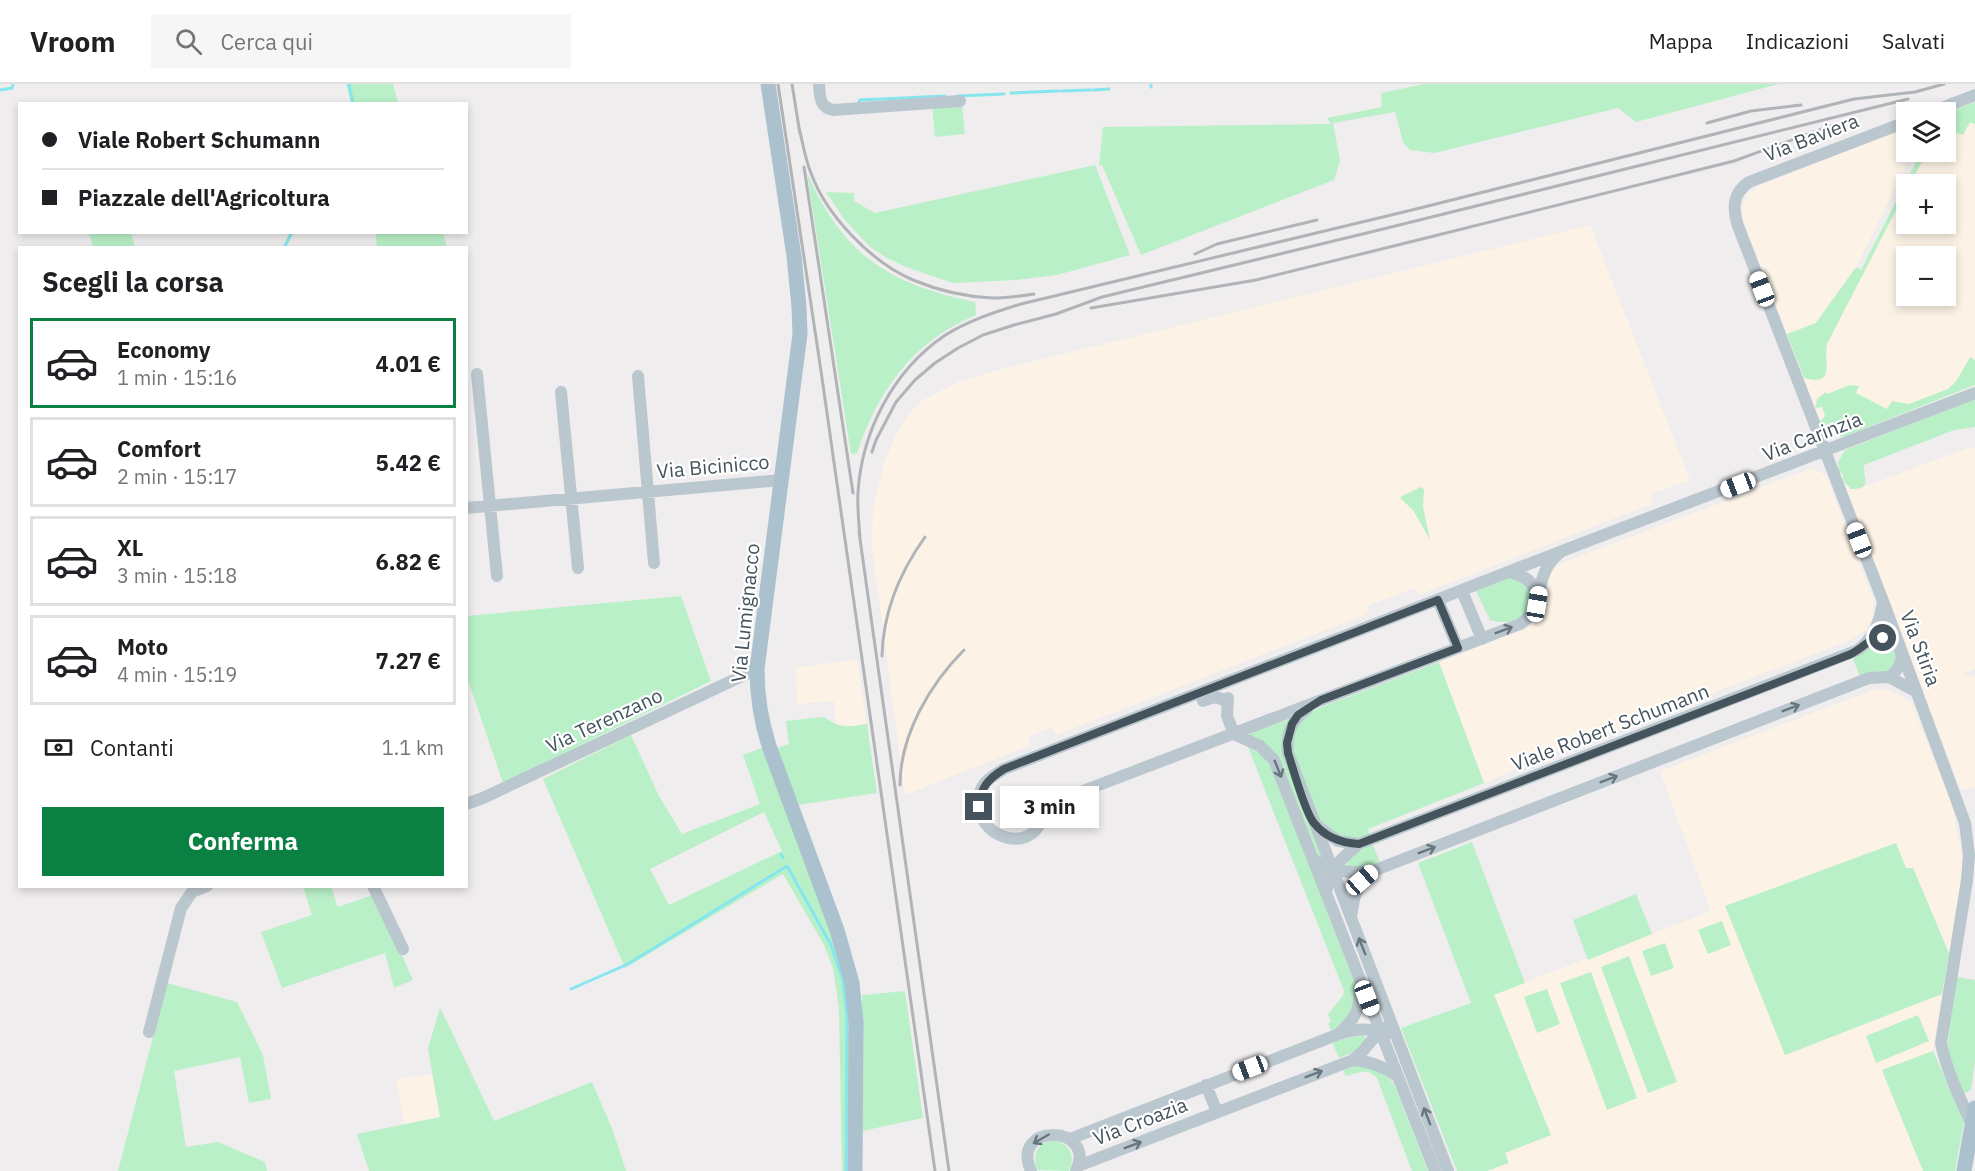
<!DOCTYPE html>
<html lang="it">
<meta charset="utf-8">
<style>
:root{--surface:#fff;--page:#f6f6f6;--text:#202124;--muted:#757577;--line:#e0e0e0;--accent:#0b8043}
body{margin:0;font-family:"IBM Plex Sans",sans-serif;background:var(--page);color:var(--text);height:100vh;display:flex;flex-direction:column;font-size:22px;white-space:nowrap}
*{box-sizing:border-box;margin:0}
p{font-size:20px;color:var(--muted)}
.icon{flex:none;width:33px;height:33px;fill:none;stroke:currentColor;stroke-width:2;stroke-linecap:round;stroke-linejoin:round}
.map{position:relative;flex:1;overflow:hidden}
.drawer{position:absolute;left:18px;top:162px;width:450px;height:642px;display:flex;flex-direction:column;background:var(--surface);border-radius:0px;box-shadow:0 3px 9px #0003}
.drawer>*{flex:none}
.guide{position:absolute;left:18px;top:18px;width:450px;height:132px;border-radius:0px;box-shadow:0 3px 9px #0003;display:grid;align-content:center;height:132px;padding:0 24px;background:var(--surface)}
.tools{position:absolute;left:1896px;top:18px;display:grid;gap:12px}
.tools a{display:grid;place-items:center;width:60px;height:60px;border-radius:0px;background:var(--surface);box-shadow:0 3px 9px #0003;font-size:30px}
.end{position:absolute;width:27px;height:27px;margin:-14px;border:8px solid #45545c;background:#fff;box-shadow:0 0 0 3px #fff}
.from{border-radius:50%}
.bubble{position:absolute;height:42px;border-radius:0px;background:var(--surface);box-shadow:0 3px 9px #0003;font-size:20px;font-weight:700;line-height:42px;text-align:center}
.car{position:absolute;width:18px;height:36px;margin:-18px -9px;border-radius:8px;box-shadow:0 0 4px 2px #0007;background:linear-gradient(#fff 24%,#345 0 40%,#fff 0 76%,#345 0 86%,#fff 0)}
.guide b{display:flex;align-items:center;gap:21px;height:57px;font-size:22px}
.guide b+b{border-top:2px solid var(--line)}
.guide i{width:15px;height:15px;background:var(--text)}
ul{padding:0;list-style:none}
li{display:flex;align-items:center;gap:18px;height:90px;margin:0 12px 9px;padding:0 12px;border:3px solid var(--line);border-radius:0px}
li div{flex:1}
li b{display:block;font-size:22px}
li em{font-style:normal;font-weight:700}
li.active{border-color:var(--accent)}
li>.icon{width:54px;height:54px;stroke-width:1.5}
h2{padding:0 24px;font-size:27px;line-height:72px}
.pay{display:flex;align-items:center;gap:15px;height:66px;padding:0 24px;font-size:22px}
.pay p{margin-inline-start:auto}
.action{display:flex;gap:12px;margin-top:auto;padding:12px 24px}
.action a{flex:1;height:69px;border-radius:0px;background:var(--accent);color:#fff;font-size:24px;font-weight:700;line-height:69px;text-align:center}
header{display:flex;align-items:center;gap:36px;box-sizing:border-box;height:84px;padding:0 30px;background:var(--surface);border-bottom:2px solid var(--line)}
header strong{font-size:28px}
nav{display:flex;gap:33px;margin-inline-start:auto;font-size:21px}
.search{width:420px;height:54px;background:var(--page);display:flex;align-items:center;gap:15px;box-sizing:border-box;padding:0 21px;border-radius:0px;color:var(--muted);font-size:22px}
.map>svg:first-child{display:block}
.commercial{fill:#fcf3e6;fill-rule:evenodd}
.green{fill:#baf0c8;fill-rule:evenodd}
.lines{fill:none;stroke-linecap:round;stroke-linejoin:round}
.stream{stroke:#85e6ef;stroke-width:3}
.minor{stroke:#bbc7ce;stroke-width:12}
.major{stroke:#acc1ce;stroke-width:15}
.rail{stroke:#b0b4b8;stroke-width:3}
.oneway{stroke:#68767e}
.route{stroke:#45545c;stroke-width:8}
.labels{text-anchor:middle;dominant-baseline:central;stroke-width:4.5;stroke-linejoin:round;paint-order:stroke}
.street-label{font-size:20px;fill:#45545c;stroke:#fff}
</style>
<header>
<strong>Vroom</strong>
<div class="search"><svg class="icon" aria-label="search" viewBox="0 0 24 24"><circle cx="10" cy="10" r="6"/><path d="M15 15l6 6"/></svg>Cerca qui</div>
<nav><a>Mappa</a><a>Indicazioni</a><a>Salvati</a></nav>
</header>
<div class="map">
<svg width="1975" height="1087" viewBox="0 0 1975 1087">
<rect width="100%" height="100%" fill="#f0edee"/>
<!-- commercial -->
<path class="commercial" d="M1975 18V301L1846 352H1836L1827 347 1820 338 1798 280 1840 211 1860 187 1868 173 1921 68H1946V29ZM1906 100H1946V140H1906ZM1906 172H1946V212H1906Z
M1906 44V68H1913L1856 183 1815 239 1787 250 1743 135 1742 125 1747 110 1761 101Z
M1590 141 1690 396 1650 410 1653 419 1419 511 1415 504 1367 522 1369 529 1056 651 1052 643 1028 653 1031 661 905 711 872 463 873 424 884 380 896 350 907 333 921 317 958 298 1002 285Z
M1968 364 1975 365V585L1963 590 1975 592V704L1961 706 1839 389 1841 388 1844 398 1860 404Z
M1810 385 1822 389 1827 394 1873 515V531L1867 545 1853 555 1540 675 1484 699 1439 578 1527 544 1537 536 1542 528 1550 493 1554 485 1562 479Z
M857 575 877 709 820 644 836 642 834 617 797 620 796 584Z
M1876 605H1884L1898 610 1911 619 1951 717 1962 773V791L1949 869 1913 784 1834 781 1785 971 1942 910 1933 967 1882 987 1923 1087H1487L1508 1079 1505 1069 1551 1051 1494 910 1711 827 1660 687Z
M432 990 440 1033 404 1041 396 995Z"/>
<!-- green -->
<path class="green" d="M346 0H393L398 19H351Z
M1424 0H1779L1636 38 1618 24 1435 69 1410 66 1403 58 1395 28 1333 39 1340 77 1334 96 1141 171 1102 81H1099L1103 43 1331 40 1327 34 1382 23 1381 9Z
M1975 18V40L1970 38 1963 51 1955 48 1946 49V29Z
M962 20 965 50 935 53 932 22Z
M1921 68H1927L1910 100H1906V107L1827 260C1823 276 1837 303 1804 294L1787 250 1816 239 1856 183 1861 186Z
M1095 81 1130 171 1057 191 1016 196 953 199 906 183 887 174 869 162 844 135 826 108 854 109V117L875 129Z
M807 89C843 171 889 200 975 218L976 231C913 257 879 305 857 369L851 370Z
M89 149H131L135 163H93Z
M376 149H443L447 163H377Z
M1970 273 1975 276V301L1846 352C1834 354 1826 348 1820 338L1825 332 1822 323 1815 324 1817 315 1826 308 1827 310 1850 301 1859 302 1856 309 1887 325 1892 317 1909 320 1948 305 1957 296Z
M1975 315V343L1954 346 1864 381C1863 395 1873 405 1851 405L1844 398 1842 389H1839L1838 378 1845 366Z
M1421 403 1424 405 1423 423 1430 456 1413 426 1400 414 1402 412Z
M1509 494 1523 497 1532 511C1529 532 1511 543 1490 536L1476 507Z
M681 512 711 597 503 699 467 593 466 532Z
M1879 558 1893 563 1897 576 1888 588 1860 593 1853 575C1864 570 1869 562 1879 558Z
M1439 578 1484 699 1368 745 1370 752C1359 754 1349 755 1338 751 1332 749 1323 742 1319 737 1313 727 1292 672 1293 661 1293 645 1302 635 1314 626Z
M824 633C842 645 846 643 867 640L877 709 798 721 777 664 789 660 786 637Z
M1290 635 1284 648 1324 777 1319 774 1278 674 1247 650Z
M631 651 659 712 682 750 760 720 743 671 765 663 838 866 850 912V1087H842L839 925 833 884 824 861 783 790 625 884 543 695ZM764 728 782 767 669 821 650 785Z
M1248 663 1261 670 1268 676 1354 896C1358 919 1351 934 1332 948L1328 939 1331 938 1328 930 1343 912 1344 907Z
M1472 758 1525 899 1494 911 1551 1051 1505 1069 1509 1079 1487 1087H1457L1401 944 1471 919 1418 779Z
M1372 759 1380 778 1368 783H1349L1347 781 1348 776Z
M1896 759 1906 784H1913L1949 869 1942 910 1785 971 1725 822Z
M303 803H331L338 823 375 810 413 896 394 904 385 869 282 904 261 848 312 831Z
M1636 810 1652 850 1588 876 1573 836Z
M1722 837 1731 861 1708 870 1698 846Z
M1665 859 1674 884 1651 892 1642 867Z
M1629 872 1677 998 1648 1009 1601 883Z
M1591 888 1637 1014 1607 1026 1560 899Z
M1956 893 1975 896V977L1971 1006 1966 1009 1962 1007 1949 969 1948 959Z
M167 899 237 918 263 971 271 1015 249 1019 240 973 174 987 186 1063 218 1058 265 1078 267 1087H118Z
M1547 905 1560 940 1537 949 1524 913Z
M905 907 923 1034 862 1047V911Z
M440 923 494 1037 592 998 613 1047 626 1087H369L357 1050 440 1033 428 965Z
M1918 931 1929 957 1876 979 1866 952Z
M1356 952H1363L1368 955 1356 967 1339 974 1332 958Z
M1933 967 1964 1038 1955 1087H1923L1882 986Z
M1357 981C1372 984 1384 988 1394 1000L1428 1087H1412L1377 994C1368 983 1357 989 1346 992L1342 984Z
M1051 1057C1068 1057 1077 1071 1069 1087L1037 1086C1033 1072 1035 1061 1051 1057Z"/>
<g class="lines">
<!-- stream -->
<path class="stream" d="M349 0 353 20
M1151 0V3
M0 6 12 4 13 0
M1093 6 1109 5
M1061 7 1090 6
M1011 9 1058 7
M958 12 1004 10
M858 20 860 16 945 12
M284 164 292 148
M781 770 783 774
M571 905 628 880 787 782 831 861 843 896 847 932 846 1087"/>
<!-- minor -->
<path class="minor" d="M819 0C820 12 819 23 833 26L960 17
M1931 28 1975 11
M1906 38 1749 98C1733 109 1732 123 1738 142L1883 517 1965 739 1969 771 1967 796 1941 959C1947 988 1960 1014 1972 1041
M477 290 497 492
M638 292 654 479
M561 308 578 484
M466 424 781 396
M1562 467C1530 490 1548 523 1520 540L1070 712C1062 716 1055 718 1050 724 1040 736 1039 750 1022 754 992 760 965 725 985 699 990 693 998 689 1004 685L1562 467 1975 309
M1509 488C1524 491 1535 498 1537 513
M1462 507 1482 555
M1438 516 1458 564
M1870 555C1900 549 1913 576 1889 593
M1228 614 1227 632 1234 650
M1203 617C1213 613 1219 611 1227 619
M1307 625C1291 637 1286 650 1288 669L1448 1087
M1234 650 1260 662 1274 676 1435 1087
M466 720 483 714 757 585
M1315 740 1338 757 1359 760
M1313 775C1332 789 1350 789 1373 787L1869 594 1889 593 1917 608
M373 802 403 865
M1326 807C1333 782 1339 776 1359 760L1858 566C1874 554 1880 537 1883 518
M1351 833C1354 811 1356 802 1373 787
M149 948 181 824 192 808 207 802
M1340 949C1356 933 1360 926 1360 904
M1353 976C1370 977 1383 982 1397 992
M1206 1001 1217 1028
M1070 1055 1339 950C1354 945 1372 943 1386 951
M1078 1082 1353 976 1363 967 1382 944
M1031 1087C1009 1038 1098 1040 1076 1087"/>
<!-- major -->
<path class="major" d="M768 0 794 172 799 223 800 250 757 585C757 612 761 637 769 662L837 846 852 899 856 938 855 1087
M1964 1087 1975 1024"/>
<!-- rail -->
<path class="rail" d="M778 0 821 287 935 1087
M792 0 800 50
M1707 39 1751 27 1801 21
M799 44C803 59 805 75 811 89 826 131 871 178 913 196 937 206 967 213 993 214 1006 214 1021 212 1034 210
M804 83 853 409
M1195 170 1217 160 1317 136
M1091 224 1256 196 1414 157 1734 77 1833 41
M872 368 876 356 896 318 915 296 935 279 958 264 983 251 1014 241 1056 230 1102 213 1375 147 1908 15
M859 448 949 1087
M860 454C859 439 857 423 858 408 862 347 893 287 944 252 967 237 995 228 1021 220L1412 126 1854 15 1915 8 1944 0
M882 572C883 528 900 488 925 453
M900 701C900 651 930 600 964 566"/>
</g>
<!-- one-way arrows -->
<defs><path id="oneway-shaft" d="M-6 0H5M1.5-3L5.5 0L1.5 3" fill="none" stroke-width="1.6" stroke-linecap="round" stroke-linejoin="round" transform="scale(1.5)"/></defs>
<g class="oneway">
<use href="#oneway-shaft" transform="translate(1504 546) rotate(-21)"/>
<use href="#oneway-shaft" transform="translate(1791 624) rotate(-21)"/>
<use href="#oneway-shaft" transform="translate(1278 685) rotate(68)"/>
<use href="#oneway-shaft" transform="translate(1609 695) rotate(-21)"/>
<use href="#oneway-shaft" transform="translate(1427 766) rotate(-21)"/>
<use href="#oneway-shaft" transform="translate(1362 862) rotate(-112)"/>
<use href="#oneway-shaft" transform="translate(1314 990) rotate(-21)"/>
<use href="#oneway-shaft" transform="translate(1427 1032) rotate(-111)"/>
<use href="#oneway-shaft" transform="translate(1041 1055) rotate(150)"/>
<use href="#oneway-shaft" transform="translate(1133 1061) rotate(-21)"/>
</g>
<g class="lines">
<!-- route -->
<path class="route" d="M979 723C980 704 988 695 1004 685L1438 516 1458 564 1321 616 1307 625 1298 631 1292 640 1287 659 1288 669C1293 684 1305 729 1314 739 1325 753 1342 759 1359 760L1851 570C1863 564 1869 554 1883 554"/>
</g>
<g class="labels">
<!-- street labels -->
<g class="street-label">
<text transform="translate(1811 53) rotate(-21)">Via Baviera</text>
<text transform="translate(1812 352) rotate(-21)">Via Carinzia</text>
<text transform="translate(713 382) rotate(-5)">Via Bicinicco</text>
<text transform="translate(745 529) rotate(-84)">Via Lumignacco</text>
<text transform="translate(1921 564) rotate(69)">Via Stiria</text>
<text transform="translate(604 636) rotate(-25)">Via Terenzano</text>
<text transform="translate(1610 643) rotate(-21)">Viale Robert Schumann</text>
<text transform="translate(1140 1037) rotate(-21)">Via Croazia</text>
</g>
</g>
</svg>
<div class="tools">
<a><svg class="icon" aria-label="layers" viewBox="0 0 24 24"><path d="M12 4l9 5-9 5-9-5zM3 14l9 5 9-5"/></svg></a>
<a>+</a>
<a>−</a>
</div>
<i class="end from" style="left:1883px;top:554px"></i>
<i class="end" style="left:979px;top:723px"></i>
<div class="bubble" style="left:1000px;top:702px;width:99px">3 min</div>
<i class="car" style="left:1762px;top:205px;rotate:339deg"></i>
<i class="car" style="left:1738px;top:401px;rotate:249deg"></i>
<i class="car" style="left:1859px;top:456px;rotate:339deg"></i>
<i class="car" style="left:1537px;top:520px;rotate:9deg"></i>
<i class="car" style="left:1362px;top:796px;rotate:49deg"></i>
<i class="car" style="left:1367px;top:914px;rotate:159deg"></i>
<i class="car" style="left:1250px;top:984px;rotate:249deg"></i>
<div class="guide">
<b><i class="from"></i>Viale Robert Schumann</b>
<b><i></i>Piazzale dell'Agricoltura</b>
</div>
<section class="drawer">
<h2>Scegli la corsa</h2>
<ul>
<li class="active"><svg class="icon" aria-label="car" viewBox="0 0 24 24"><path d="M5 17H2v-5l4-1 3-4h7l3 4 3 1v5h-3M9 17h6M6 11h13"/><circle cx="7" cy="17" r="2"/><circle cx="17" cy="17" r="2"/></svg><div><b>Economy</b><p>1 min · 15:16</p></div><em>4.01 €</em></li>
<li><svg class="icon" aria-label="car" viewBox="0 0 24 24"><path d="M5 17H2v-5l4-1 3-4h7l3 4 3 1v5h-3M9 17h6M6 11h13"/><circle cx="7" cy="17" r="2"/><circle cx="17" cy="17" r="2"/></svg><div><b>Comfort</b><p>2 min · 15:17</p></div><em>5.42 €</em></li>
<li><svg class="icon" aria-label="car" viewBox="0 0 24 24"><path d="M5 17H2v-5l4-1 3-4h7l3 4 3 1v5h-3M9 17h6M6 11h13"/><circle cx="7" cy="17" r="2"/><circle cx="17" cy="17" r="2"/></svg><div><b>XL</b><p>3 min · 15:18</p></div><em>6.82 €</em></li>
<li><svg class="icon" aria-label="car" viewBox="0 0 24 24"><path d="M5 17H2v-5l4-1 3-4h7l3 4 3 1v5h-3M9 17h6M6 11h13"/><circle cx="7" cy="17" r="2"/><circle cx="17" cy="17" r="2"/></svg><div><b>Moto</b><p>4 min · 15:19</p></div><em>7.27 €</em></li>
</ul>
<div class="pay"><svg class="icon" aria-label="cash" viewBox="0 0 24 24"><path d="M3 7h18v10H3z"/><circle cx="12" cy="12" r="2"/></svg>Contanti<p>1.1 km</p></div>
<div class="action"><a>Conferma</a></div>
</section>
</div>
